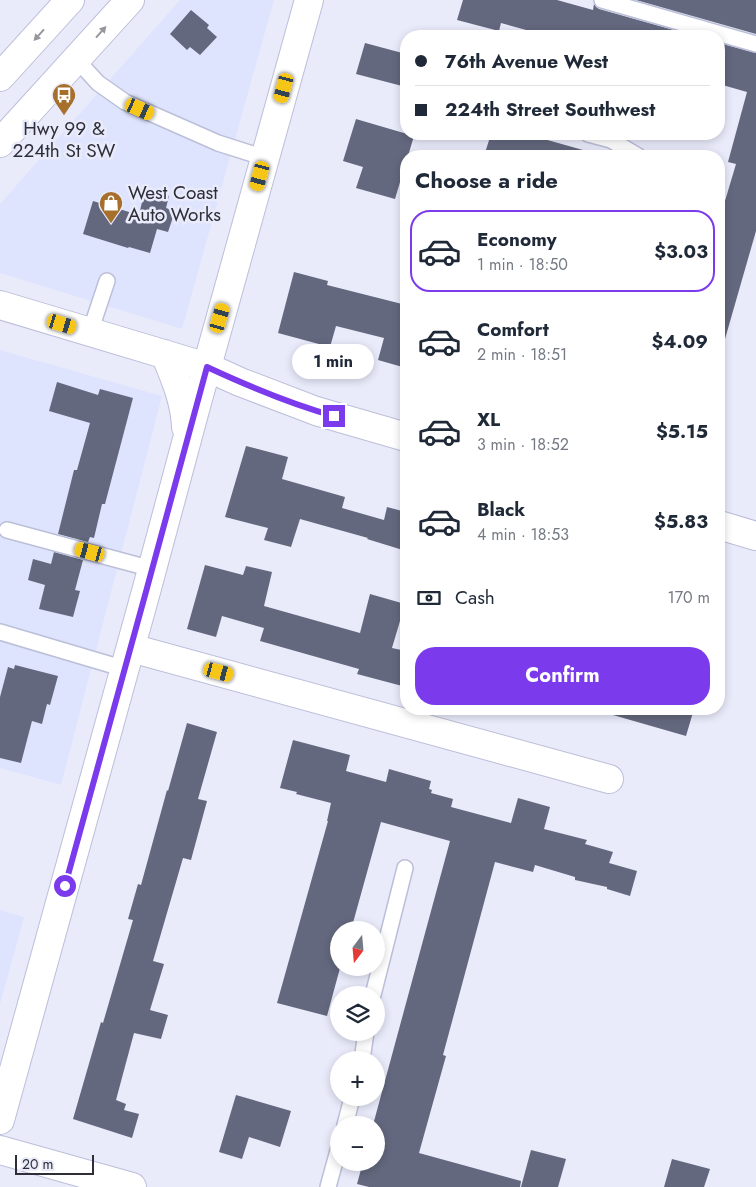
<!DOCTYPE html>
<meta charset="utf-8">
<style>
:root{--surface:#fff;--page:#f2f2f3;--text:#1f2937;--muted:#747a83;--line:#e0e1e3;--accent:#7c3aed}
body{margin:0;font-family:Jost,sans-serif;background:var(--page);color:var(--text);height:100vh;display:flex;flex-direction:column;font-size:19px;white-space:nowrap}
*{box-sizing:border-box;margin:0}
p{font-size:16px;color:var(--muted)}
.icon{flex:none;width:28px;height:28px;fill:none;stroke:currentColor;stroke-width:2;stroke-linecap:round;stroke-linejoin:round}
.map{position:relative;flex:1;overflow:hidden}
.details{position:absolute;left:400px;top:150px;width:325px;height:565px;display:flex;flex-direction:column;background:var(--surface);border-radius:20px;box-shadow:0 2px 8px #0003}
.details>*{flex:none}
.guide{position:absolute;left:400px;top:30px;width:325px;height:110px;border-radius:20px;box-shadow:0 2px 8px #0003;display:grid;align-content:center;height:110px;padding:0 15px;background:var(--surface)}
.needle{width:32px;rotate:196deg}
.tools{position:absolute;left:330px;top:921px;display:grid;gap:10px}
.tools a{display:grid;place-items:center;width:55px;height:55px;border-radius:50%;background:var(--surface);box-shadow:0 2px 8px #0003;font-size:25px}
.scale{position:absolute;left:15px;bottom:12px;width:79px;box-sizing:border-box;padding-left:5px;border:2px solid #2d2e38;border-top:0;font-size:14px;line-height:18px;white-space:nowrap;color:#2d2e38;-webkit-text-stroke:4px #e9ebfb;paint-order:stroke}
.end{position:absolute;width:22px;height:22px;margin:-11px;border:6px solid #7c3aed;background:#fff;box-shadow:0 0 0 2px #fff}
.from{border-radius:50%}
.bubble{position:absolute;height:35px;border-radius:18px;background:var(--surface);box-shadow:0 2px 8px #0003;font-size:16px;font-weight:700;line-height:35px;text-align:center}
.car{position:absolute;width:15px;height:30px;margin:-15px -8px;border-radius:6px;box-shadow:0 0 4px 1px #0007;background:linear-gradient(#f5c518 24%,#345 0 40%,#f5c518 0 76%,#345 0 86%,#f5c518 0)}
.guide b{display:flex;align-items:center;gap:18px;height:48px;font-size:19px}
.guide b+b{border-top:1px solid var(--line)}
.guide i{width:12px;height:12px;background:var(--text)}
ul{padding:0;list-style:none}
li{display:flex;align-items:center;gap:15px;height:82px;margin:0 10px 8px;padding:0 5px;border:2px solid transparent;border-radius:20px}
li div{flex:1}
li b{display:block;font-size:19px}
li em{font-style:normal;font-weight:700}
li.on{border-color:var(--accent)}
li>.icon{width:45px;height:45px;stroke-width:1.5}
h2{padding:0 15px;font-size:22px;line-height:60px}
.pay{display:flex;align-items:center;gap:12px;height:55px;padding:0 15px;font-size:19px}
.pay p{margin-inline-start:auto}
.primary-button{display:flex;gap:10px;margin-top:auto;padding:10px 15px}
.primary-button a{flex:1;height:58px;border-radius:20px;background:var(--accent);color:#fff;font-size:20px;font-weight:700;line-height:58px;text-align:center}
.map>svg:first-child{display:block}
.built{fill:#dfe4fe}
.building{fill:#64687e}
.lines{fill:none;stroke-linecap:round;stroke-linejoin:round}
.service-casing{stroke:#bbbfd8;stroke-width:18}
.minor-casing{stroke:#bbbfd8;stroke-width:30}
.tertiary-casing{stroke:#bbbfd8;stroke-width:30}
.trunk-casing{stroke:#bbbfd8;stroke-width:30}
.service{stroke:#fff;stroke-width:15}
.minor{stroke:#fff;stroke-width:28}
.tertiary{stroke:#fff;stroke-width:28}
.trunk{stroke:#fff;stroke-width:28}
.oneway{fill:#96969c}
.route{stroke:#7c3aed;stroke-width:6}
.labels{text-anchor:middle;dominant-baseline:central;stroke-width:5;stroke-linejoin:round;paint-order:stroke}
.poi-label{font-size:19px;fill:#2d2e38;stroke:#e9ebfb}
</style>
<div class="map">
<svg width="756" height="1187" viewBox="0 0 756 1187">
<rect width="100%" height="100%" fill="#e9ebfb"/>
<!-- built -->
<path class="built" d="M180 0H274L182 329 0 273V204Z
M0 350 162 396 61 785 0 768Z
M0 910 24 917 0 1004Z"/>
<!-- building -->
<path class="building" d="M463 0H557L593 10 594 4 596 7 599 9 695 36H548L501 23 499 31 457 20Z
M636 0H756V34Z
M191 10 209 25 207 28 217 37 200 55 190 47 187 50 170 34Z
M365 43 406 54V87L356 74Z
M719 43 756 53V231L725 339 719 338V221L736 164 728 162 747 92 719 84Z
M356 119 414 136 408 156H406V162L395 199 356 188 363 167 343 161Z
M491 134H526L583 150 582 156H484Z
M145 189 169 196 166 208 175 211 168 232 157 229 150 253 129 247 128 248 83 234 93 201 139 215Z
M294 272 328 281 327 285 406 305V368L378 360 384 338 336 326 330 347 278 333Z
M57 382 98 395 100 389 133 398 105 504H102L94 538 90 537 88 542 58 534 74 470H77L90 423 49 411Z
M246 446 288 457 282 479 345 497 342 508 384 520 387 507 406 512V551L367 539 368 538 300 519 291 547 264 540 268 528 225 517Z
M54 552 83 560 75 590 80 591 73 617 39 609 45 585 28 580 33 559 51 564Z
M205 565 243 575 246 566 272 572 264 606 360 633 370 594 405 604 392 648 406 651V687L357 674 359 669 260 641 264 628 222 616 216 637 187 629Z
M15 665 58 676 50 705 47 704 42 724 32 721 21 763 0 758V697L8 667 14 669Z
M613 709H694L686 736 613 715Z
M187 723 217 732 198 799 207 801 191 860 183 858 153 961 164 964 150 1010 168 1015 161 1039 134 1033 116 1100 126 1104 124 1110 139 1114 132 1138 73 1119 101 1022 103 1023 133 920 128 919 138 884 141 885 167 790 168 791Z
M293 740 350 755 346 771 386 782 389 769 431 781 429 789 432 790 431 793 453 799 451 807 511 823 518 798 550 807 544 829 587 840 585 844 613 852 609 863 637 871 630 896 607 889V887L575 880V877L535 865 533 872 495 862 443 1055 446 1056 419 1153 521 1181 520 1187H369L357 1184 363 1162H376V1125H373L450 841 381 822 351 930H339V968H340L327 1016 277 1003 328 821H327L331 803 296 794 297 792 280 788Z
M236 1095 291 1111 280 1147 249 1137 242 1159 219 1152Z
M531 1150 566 1159 558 1187H521Z
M672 1159 710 1169 704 1187H664Z"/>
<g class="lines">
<!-- service casing -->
<g class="service-casing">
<path id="service" d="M602 0 756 44
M76 59 98 83 125 102 218 143 265 158
M588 134 611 140 638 156
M90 332 107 281
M7 530 152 569
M0 632 125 669
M373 995 405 868
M362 1060 366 1032
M345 1125 352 1098
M328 1187 339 1147"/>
</g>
<!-- minor casing -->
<g class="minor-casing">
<path id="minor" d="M131 648 609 779
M0 1150 132 1187"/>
</g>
<!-- tertiary casing -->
<g class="tertiary-casing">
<path id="tertiary" d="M0 305 207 367 240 382 316 411 406 437
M165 354C175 378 185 401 186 427
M719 525 756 536
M0 1120 147 588 196 406 309 0"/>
</g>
<!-- trunk casing -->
<g class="trunk-casing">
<path id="trunk" d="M0 77 70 0
M0 143 130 0"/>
</g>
<!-- service -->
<use href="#service" class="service"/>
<!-- minor -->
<use href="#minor" class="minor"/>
<!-- tertiary -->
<use href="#tertiary" class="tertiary"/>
<!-- trunk -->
<use href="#trunk" class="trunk"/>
</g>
<!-- one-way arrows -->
<defs><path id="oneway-solid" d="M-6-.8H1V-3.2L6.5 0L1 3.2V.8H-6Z" transform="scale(1.25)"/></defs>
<g class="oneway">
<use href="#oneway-solid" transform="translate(101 32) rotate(-48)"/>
<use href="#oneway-solid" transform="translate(39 35) rotate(132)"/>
</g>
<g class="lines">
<!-- route -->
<path class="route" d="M65 886 147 588 207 367C248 386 290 404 334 416"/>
</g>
<!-- icons -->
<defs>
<g id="bus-pin" transform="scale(1.25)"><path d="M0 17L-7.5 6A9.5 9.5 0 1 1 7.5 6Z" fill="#a76f2c" stroke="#e9ebfb"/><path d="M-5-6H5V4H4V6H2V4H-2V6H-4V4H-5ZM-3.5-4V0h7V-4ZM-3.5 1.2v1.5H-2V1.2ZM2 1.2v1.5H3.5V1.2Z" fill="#fff"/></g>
<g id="shop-pin" transform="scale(1.25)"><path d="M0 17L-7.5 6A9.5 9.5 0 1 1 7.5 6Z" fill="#a76f2c" stroke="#e9ebfb"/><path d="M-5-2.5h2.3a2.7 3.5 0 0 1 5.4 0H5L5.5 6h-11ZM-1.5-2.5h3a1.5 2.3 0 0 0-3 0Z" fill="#fff"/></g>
</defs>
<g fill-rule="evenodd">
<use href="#bus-pin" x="64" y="95"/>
<use href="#shop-pin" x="111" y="203"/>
</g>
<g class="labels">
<!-- poi labels -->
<g class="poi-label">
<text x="64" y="128">Hwy 99 &amp;<tspan x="64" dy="22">224th St SW</tspan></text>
<text x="128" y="192" text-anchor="start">West Coast<tspan x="128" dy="22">Auto Works</tspan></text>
</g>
</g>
</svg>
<div class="tools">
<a><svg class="needle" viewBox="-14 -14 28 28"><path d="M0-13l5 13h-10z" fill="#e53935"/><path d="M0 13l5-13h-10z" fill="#747a83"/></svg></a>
<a><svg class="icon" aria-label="layers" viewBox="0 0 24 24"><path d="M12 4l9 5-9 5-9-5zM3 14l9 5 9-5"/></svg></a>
<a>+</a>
<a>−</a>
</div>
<div class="scale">20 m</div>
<i class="end from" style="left:65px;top:886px"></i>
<i class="end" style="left:334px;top:416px"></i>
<div class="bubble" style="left:292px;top:344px;width:82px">1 min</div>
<i class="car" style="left:284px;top:88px;rotate:195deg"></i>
<i class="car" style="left:140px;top:109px;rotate:114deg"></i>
<i class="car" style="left:260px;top:176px;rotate:195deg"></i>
<i class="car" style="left:220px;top:318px;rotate:16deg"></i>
<i class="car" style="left:62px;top:324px;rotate:107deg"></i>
<i class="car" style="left:90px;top:552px;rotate:285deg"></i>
<i class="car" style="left:219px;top:672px;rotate:105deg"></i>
<div class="guide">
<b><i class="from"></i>76th Avenue West</b>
<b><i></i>224th Street Southwest</b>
</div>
<section class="details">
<h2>Choose a ride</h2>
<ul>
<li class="on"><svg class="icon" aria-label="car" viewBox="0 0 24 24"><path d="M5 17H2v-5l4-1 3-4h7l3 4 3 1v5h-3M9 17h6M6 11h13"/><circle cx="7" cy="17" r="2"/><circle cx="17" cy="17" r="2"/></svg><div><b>Economy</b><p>1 min · 18:50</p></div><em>$3.03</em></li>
<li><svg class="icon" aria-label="car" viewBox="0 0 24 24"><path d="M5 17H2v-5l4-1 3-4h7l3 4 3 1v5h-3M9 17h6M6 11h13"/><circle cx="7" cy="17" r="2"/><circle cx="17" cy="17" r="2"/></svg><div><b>Comfort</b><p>2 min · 18:51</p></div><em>$4.09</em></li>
<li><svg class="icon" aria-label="car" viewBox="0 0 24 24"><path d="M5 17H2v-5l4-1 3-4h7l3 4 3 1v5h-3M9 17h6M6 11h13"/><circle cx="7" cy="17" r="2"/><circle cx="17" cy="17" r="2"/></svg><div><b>XL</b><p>3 min · 18:52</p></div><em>$5.15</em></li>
<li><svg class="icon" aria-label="car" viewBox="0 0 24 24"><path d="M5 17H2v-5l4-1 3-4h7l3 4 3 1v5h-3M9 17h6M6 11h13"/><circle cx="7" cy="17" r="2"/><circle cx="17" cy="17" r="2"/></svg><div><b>Black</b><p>4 min · 18:53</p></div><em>$5.83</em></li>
</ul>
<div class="pay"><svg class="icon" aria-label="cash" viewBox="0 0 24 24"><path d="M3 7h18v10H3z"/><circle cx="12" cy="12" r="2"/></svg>Cash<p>170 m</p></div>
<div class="primary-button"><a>Confirm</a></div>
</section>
</div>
